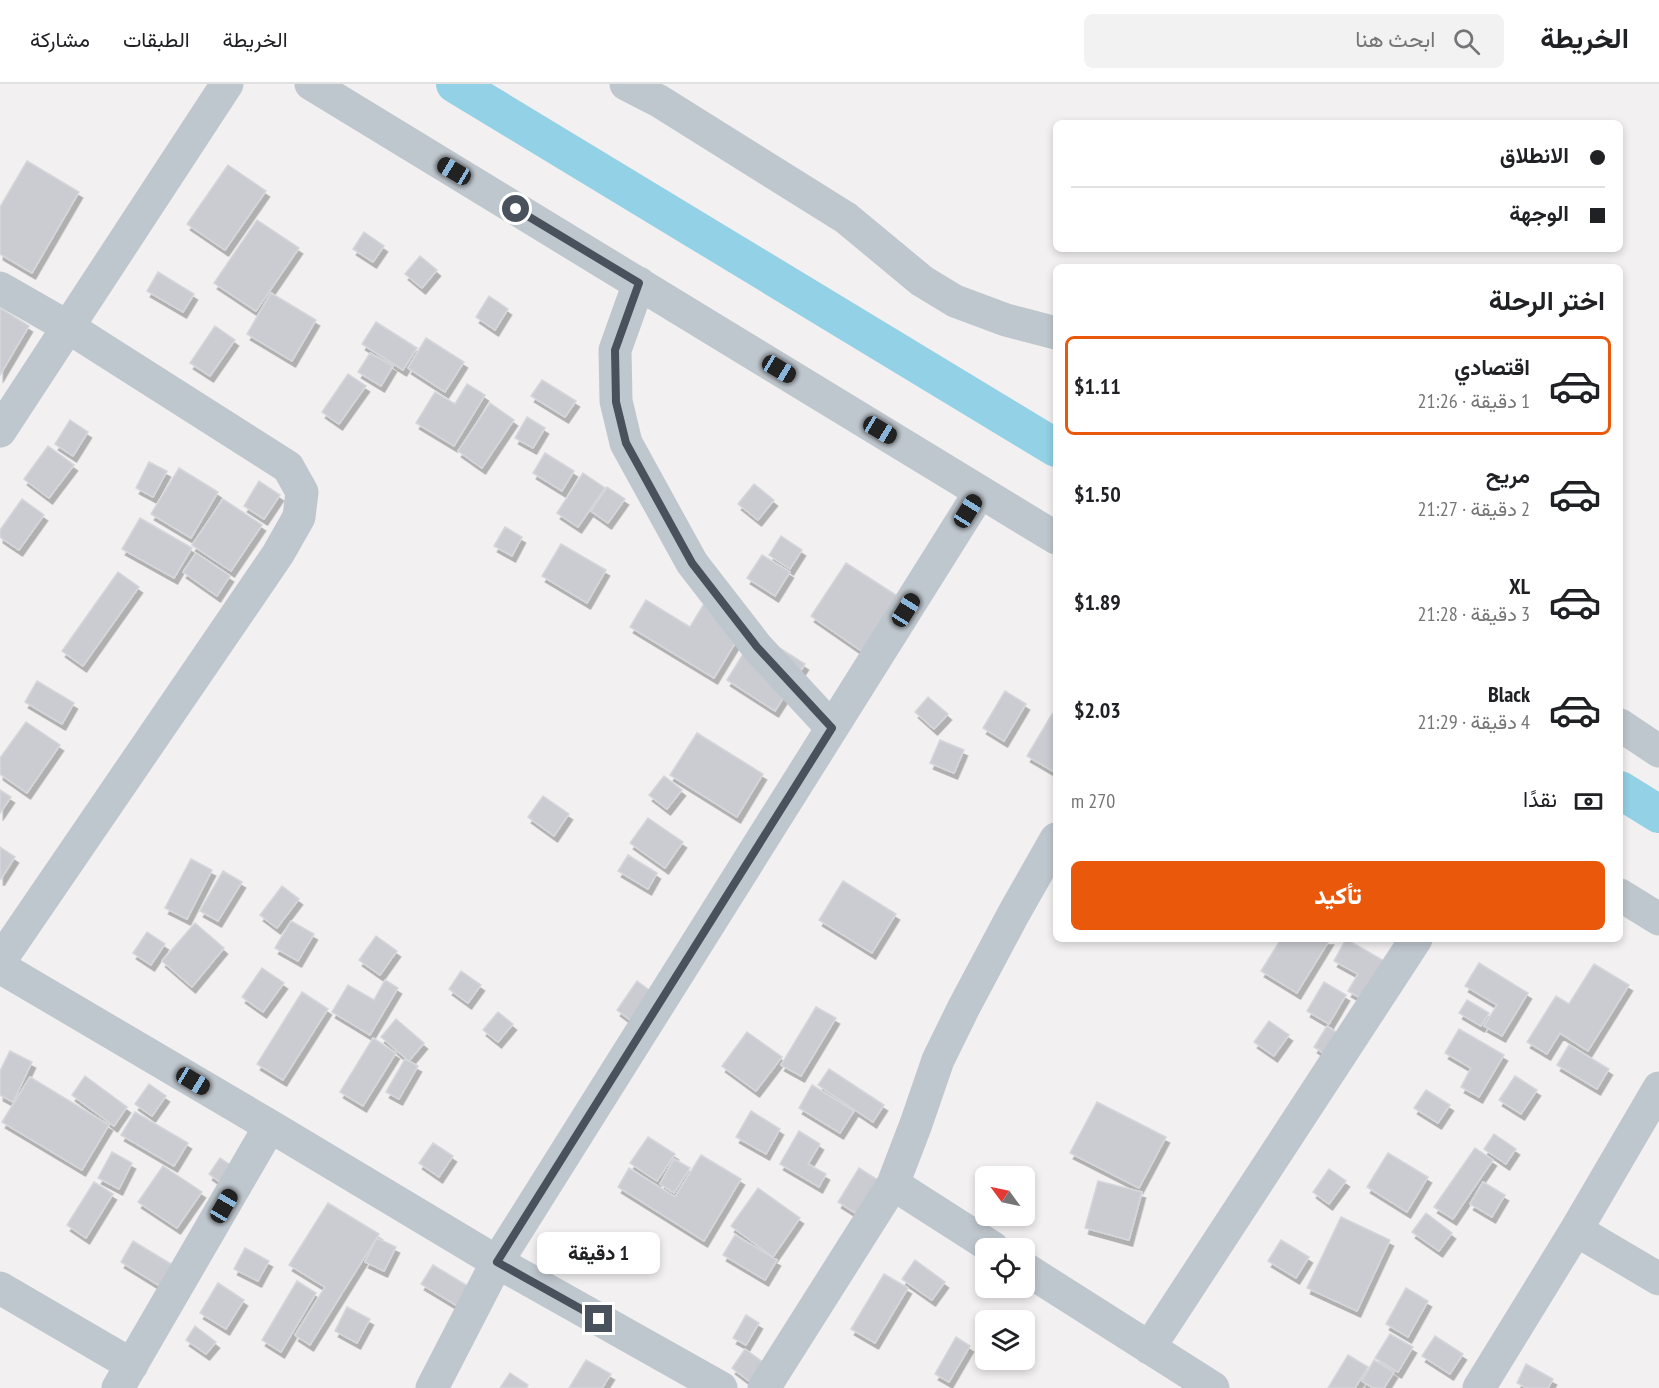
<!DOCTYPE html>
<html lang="ar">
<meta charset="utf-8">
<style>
:root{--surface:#fff;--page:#f2f2f2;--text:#202124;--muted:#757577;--line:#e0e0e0;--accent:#ea580c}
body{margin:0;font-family:"PT Sans Narrow",Vazirmatn,sans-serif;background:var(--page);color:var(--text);direction:rtl;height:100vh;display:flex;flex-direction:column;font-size:22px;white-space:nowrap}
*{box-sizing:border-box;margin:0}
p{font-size:20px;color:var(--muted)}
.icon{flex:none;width:33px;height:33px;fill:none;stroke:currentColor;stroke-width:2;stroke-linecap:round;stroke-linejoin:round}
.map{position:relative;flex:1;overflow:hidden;direction:ltr}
.panel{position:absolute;left:1053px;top:180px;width:570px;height:678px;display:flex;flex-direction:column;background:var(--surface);border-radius:9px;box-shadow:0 3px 9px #0003;direction:rtl}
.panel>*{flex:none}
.banner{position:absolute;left:1053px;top:36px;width:570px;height:132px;border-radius:9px;box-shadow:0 3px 9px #0003;direction:rtl;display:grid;align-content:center;height:132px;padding:0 18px;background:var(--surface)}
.needle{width:39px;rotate:303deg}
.controls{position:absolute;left:975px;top:1082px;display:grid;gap:12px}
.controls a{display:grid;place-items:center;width:60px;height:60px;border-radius:9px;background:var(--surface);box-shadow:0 3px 9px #0003;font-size:30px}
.end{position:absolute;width:27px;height:27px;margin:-14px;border:8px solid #49525c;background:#fff;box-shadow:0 0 0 3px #fff}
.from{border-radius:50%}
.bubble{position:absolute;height:42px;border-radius:9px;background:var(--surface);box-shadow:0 3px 9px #0003;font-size:20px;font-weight:800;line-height:42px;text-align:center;direction:rtl}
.car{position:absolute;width:18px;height:36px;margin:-18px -9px;border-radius:8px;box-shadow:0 0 4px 2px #0007;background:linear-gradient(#222 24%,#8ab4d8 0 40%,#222 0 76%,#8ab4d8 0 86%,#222 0)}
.banner b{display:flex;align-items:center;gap:21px;height:57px;font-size:22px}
.banner b+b{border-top:2px solid var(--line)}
.banner i{width:15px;height:15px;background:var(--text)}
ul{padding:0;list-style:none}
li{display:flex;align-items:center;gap:18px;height:99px;margin:0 12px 9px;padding:0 6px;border:3px solid transparent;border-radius:9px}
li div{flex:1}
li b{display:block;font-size:22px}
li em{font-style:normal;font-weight:800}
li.selected{border-color:var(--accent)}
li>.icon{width:54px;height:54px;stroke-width:1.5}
h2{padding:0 18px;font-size:27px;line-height:72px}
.pay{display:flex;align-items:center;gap:15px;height:66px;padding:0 18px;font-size:22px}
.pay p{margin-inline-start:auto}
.action{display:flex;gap:12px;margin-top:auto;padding:12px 18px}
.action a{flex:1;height:69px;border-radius:9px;background:var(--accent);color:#fff;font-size:24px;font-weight:800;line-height:69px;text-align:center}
header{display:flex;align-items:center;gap:36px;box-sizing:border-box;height:84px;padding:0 30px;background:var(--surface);border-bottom:2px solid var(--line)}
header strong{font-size:28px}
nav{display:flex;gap:33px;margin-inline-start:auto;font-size:21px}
.search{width:420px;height:54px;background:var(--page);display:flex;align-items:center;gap:15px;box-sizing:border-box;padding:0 21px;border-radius:9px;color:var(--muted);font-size:22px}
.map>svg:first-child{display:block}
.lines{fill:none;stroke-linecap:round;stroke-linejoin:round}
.canal{stroke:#92d1e6;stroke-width:38}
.building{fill:#caccd2;stroke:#d5d6db;stroke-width:1.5;filter:url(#shadow)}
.minor{stroke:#bfc7ce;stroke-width:33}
.route{stroke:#49525c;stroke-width:8}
</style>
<header>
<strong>الخريطة</strong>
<div class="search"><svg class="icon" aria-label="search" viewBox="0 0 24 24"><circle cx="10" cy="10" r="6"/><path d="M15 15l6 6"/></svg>ابحث هنا</div>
<nav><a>الخريطة</a><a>الطبقات</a><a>مشاركة</a></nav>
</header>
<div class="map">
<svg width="1659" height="1304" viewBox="0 0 1659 1304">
<defs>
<filter id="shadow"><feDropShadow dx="3.5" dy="6" stdDeviation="0" flood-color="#0004"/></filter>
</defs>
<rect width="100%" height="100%" fill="#f2f0f0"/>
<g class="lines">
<!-- canal -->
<path class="canal" d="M455 0 1056 364
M1620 706 1659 730"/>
</g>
<!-- building -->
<path class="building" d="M27 77 79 108 32 189 0 170V123Z
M228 81 266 107 225 166 187 140Z
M257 136 299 164 256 227 214 199Z
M364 148 384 162 373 178 353 165Z
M420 172 437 186 422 204 405 190Z
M158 188 194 210 183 228 147 207Z
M271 209 316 236 292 277 247 250Z
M489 212 508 225 495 246 476 233Z
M0 224 29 242 0 291Z
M376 238 417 264 403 286 362 260Z
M215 242 235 256 210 292 190 279Z
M426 254 464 278 445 308 408 284Z
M370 269 393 282 381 302 358 288Z
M348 290 366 302 339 340 322 328Z
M542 296 576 317 565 333 531 312Z
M467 300 485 311 454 362 416 339 435 308 455 320Z
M490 319 514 336 482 384 458 367Z
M527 333 545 344 533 364 515 354Z
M70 336 88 348 73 372 55 360Z
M48 362 74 381 49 414 24 395Z
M545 369 574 387 562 407 533 389Z
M149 378 167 387 153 413 136 404Z
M179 384 218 408 191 454 151 430Z
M583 389 605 404 578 443 557 429Z
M259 397 280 411 264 435 244 422Z
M754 400 774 416 758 436 738 420Z
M607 403 625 415 608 439 591 427Z
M22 415 44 431 19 466 0 453V446Z
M223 415 262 441 231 487 192 461Z
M140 434 192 464 174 494 122 465Z
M505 443 522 453 512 472 494 462Z
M781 452 802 466 790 485 769 471Z
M561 460 606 486 587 519 542 492Z
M196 469 230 492 217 512 183 488Z
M762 471 790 488 775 512 747 494Z
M846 479 899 513 863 568 811 532Z
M118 488 139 503 83 582 62 567Z
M708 513 748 538 714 594 630 543 646 516 690 543Z
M756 549 805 580 775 627 727 596Z
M37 597 74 619 62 640 25 618Z
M1005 607 1026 620 1004 657 983 644Z
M928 613 948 630 934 645 915 628Z
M1052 630 1056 632V689L1027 672Z
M26 638 60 661 27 709 0 690V674Z
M697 649 763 690 737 733 670 691Z
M940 656 964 666 954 689 930 679Z
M664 692 682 706 667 725 649 711Z
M0 706 11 713 0 729Z
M543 712 569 730 554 752 528 733Z
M648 734 683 758 665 784 630 759Z
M0 763 15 773 1 795H0Z
M628 771 657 789 648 805 618 787Z
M191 775 212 786 187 835 165 824Z
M223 787 242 798 218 837 200 827Z
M843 797 896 830 872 869 819 836Z
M282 802 299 815 277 844 260 831Z
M291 837 314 850 298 877 275 864Z
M195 839 224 864 192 903 162 877Z
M147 848 165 860 151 881 133 869Z
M376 852 397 867 380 891 359 876Z
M1281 855H1330L1297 909 1261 887Z
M1346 855 1391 881 1369 919 1348 907 1358 890 1334 877Z
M1479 879 1528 909 1502 952 1484 942 1497 921 1465 902Z
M1594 880 1629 901 1588 967 1560 949 1547 970 1527 958 1556 912 1569 920Z
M262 884 284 899 263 928 242 913Z
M461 887 481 901 468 919 449 905Z
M385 896 398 904 370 951 332 928 348 901 374 916Z
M637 897 653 909 633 938 617 926Z
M1324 898 1346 911 1329 940 1307 927Z
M302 908 328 925 283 996 257 980Z
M1467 916 1489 929 1481 942 1459 929Z
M816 923 836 934 801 992 781 981Z
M498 928 513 940 498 958 483 946Z
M396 935 424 959 409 977 381 953Z
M1269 937 1289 951 1274 972 1254 958Z
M1327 942 1349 956 1336 977 1314 963Z
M1459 945 1504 971 1479 1013 1461 1003 1471 984 1445 969Z
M747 948 782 973 756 1007 722 982Z
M373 954 396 969 363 1022 340 1008Z
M1569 961 1609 985 1597 1005 1557 981Z
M10 967 32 978 13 1018 0 1011V987Z
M405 975 418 982 399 1015 386 1008Z
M829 985 884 1021 873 1038 818 1001Z
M85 992 127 1023 114 1042 72 1011Z
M1515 992 1537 1006 1521 1030 1499 1016Z
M30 993 109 1041 82 1086 2 1038Z
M149 1000 166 1012 152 1032 135 1020Z
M812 1001 854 1027 840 1049 799 1024Z
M1426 1006 1450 1021 1438 1039 1414 1024Z
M1097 1018 1166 1053 1139 1104 1070 1069Z
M751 1027 780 1045 766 1070 736 1053Z
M135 1028 188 1059 174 1082 121 1051Z
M799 1047 820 1060 808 1080 826 1090 819 1103 780 1080Z
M1494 1050 1516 1065 1506 1080 1484 1065Z
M648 1053 675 1070 657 1097 630 1079Z
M433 1059 453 1072 439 1093 419 1079Z
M1475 1064 1493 1076 1453 1135 1434 1123Z
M112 1068 132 1079 119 1105 98 1094Z
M1388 1069 1428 1093 1407 1128 1367 1103Z
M701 1071 741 1095 704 1157 618 1103 629 1084 675 1113Z
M220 1074 238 1086 227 1103 209 1090Z
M674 1075 690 1084 674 1109 660 1100Z
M163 1082 202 1108 177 1144 138 1118Z
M859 1084 881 1098 860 1132 838 1118Z
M1329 1085 1346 1097 1329 1120 1313 1108Z
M1098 1097 1142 1108 1129 1156 1085 1144Z
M94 1098 113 1110 86 1154 67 1141Z
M1483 1098 1505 1111 1492 1133 1470 1120Z
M758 1104 800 1134 773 1173 731 1142Z
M328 1119 379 1150 310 1261 295 1251 325 1203 289 1181Z
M1426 1129 1452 1149 1439 1167 1412 1148Z
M1341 1133 1390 1156 1357 1227 1307 1204Z
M735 1151 777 1176 765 1196 723 1171Z
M377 1154 396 1163 384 1187 365 1178Z
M1281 1156 1309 1173 1296 1194 1268 1177Z
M133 1157 176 1183 163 1204 121 1178Z
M245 1164 269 1177 258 1197 234 1185Z
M915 1176 945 1198 932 1216 902 1195Z
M433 1181 471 1204 459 1223 421 1200Z
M884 1190 908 1204 875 1259 851 1245Z
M297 1197 316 1209 281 1268 262 1256Z
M218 1199 244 1216 226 1245 200 1229Z
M1406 1204 1428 1217 1408 1253 1386 1240Z
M347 1223 370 1235 357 1259 335 1247Z
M746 1231 759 1239 746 1261 733 1254Z
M195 1242 216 1258 206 1270 186 1256Z
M1390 1250 1413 1263 1398 1288 1375 1274Z
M1435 1252 1463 1270 1450 1290 1422 1272Z
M956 1253 970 1262 949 1298 935 1290Z
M745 1265 767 1281 753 1300 732 1284Z
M1348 1271 1368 1283 1355 1304H1328Z
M586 1276 611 1290 602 1304H569Z
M1374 1276 1394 1288 1384 1304H1373L1362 1297Z
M1526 1280 1553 1295 1548 1304H1527L1517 1299Z
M510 1289 528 1301 526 1304H500Z"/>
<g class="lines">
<!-- minor -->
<path class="minor" d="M311 0 1056 454
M626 0 659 17 846 134 922 197 955 217 1006 236 1056 249
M639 199 615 266 616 317 626 359 692 479 757 563 832 644
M0 204 68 243 288 383 302 408 299 433 278 470 0 877
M0 347 227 0
M1620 641 1659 667
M1620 811 1659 835
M0 883 270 1042 497 1178 721 1304
M893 1100 993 1164
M1576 1146 1659 1195
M1024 1184 1213 1304
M0 1204 132 1281
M1149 1264 1416 855
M118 1304 270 1042
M432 1304 497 1178 980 408
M764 1304 893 1100 916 1040 938 976 964 923 1014 829 1056 755
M1479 1304 1576 1146 1659 1004"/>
</g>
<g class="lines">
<!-- route -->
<path class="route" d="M516 125 639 199 615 266 616 318 626 359 692 479 757 563 832 644 497 1178 599 1235"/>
</g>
</svg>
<div class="controls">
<a><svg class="needle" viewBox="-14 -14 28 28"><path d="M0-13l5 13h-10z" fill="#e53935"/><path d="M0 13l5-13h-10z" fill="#757577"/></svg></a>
<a><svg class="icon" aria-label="locate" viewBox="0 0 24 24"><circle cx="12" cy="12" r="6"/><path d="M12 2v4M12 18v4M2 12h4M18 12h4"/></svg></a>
<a><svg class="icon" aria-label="layers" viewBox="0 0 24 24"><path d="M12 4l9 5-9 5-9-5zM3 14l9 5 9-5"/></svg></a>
</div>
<i class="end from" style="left:516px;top:125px"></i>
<i class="end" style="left:599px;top:1235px"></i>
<div class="bubble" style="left:537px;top:1148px;width:123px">1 دقيقة</div>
<i class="car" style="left:454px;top:87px;rotate:301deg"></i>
<i class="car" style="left:779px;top:285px;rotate:121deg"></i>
<i class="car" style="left:880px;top:346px;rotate:121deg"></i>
<i class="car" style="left:968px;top:427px;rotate:32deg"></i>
<i class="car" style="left:906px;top:526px;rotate:32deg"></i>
<i class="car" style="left:193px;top:997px;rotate:121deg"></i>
<i class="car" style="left:224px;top:1122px;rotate:30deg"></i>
<div class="banner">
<b><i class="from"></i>الانطلاق</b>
<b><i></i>الوجهة</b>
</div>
<section class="panel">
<h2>اختر الرحلة</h2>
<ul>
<li class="selected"><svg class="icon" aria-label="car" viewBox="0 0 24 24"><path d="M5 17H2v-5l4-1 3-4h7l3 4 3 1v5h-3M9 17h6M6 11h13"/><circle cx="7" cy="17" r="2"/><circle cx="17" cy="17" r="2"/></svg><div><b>اقتصادي</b><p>1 دقيقة · 21:26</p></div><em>$1.11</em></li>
<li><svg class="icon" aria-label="car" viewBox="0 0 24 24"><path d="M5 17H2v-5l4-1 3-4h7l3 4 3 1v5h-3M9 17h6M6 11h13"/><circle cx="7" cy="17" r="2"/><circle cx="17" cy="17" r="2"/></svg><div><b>مريح</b><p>2 دقيقة · 21:27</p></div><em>$1.50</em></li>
<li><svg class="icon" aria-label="car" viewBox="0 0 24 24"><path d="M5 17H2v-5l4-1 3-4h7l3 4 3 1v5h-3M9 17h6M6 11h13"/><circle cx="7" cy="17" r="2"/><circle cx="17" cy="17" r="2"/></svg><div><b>XL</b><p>3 دقيقة · 21:28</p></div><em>$1.89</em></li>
<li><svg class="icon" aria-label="car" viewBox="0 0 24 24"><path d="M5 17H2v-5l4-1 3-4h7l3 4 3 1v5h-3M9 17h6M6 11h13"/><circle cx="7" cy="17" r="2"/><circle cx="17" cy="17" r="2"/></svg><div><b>Black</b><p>4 دقيقة · 21:29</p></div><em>$2.03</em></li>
</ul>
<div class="pay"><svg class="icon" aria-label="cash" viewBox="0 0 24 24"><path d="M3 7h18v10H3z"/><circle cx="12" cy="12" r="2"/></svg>نقدًا<p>270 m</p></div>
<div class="action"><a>تأكيد</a></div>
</section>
</div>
